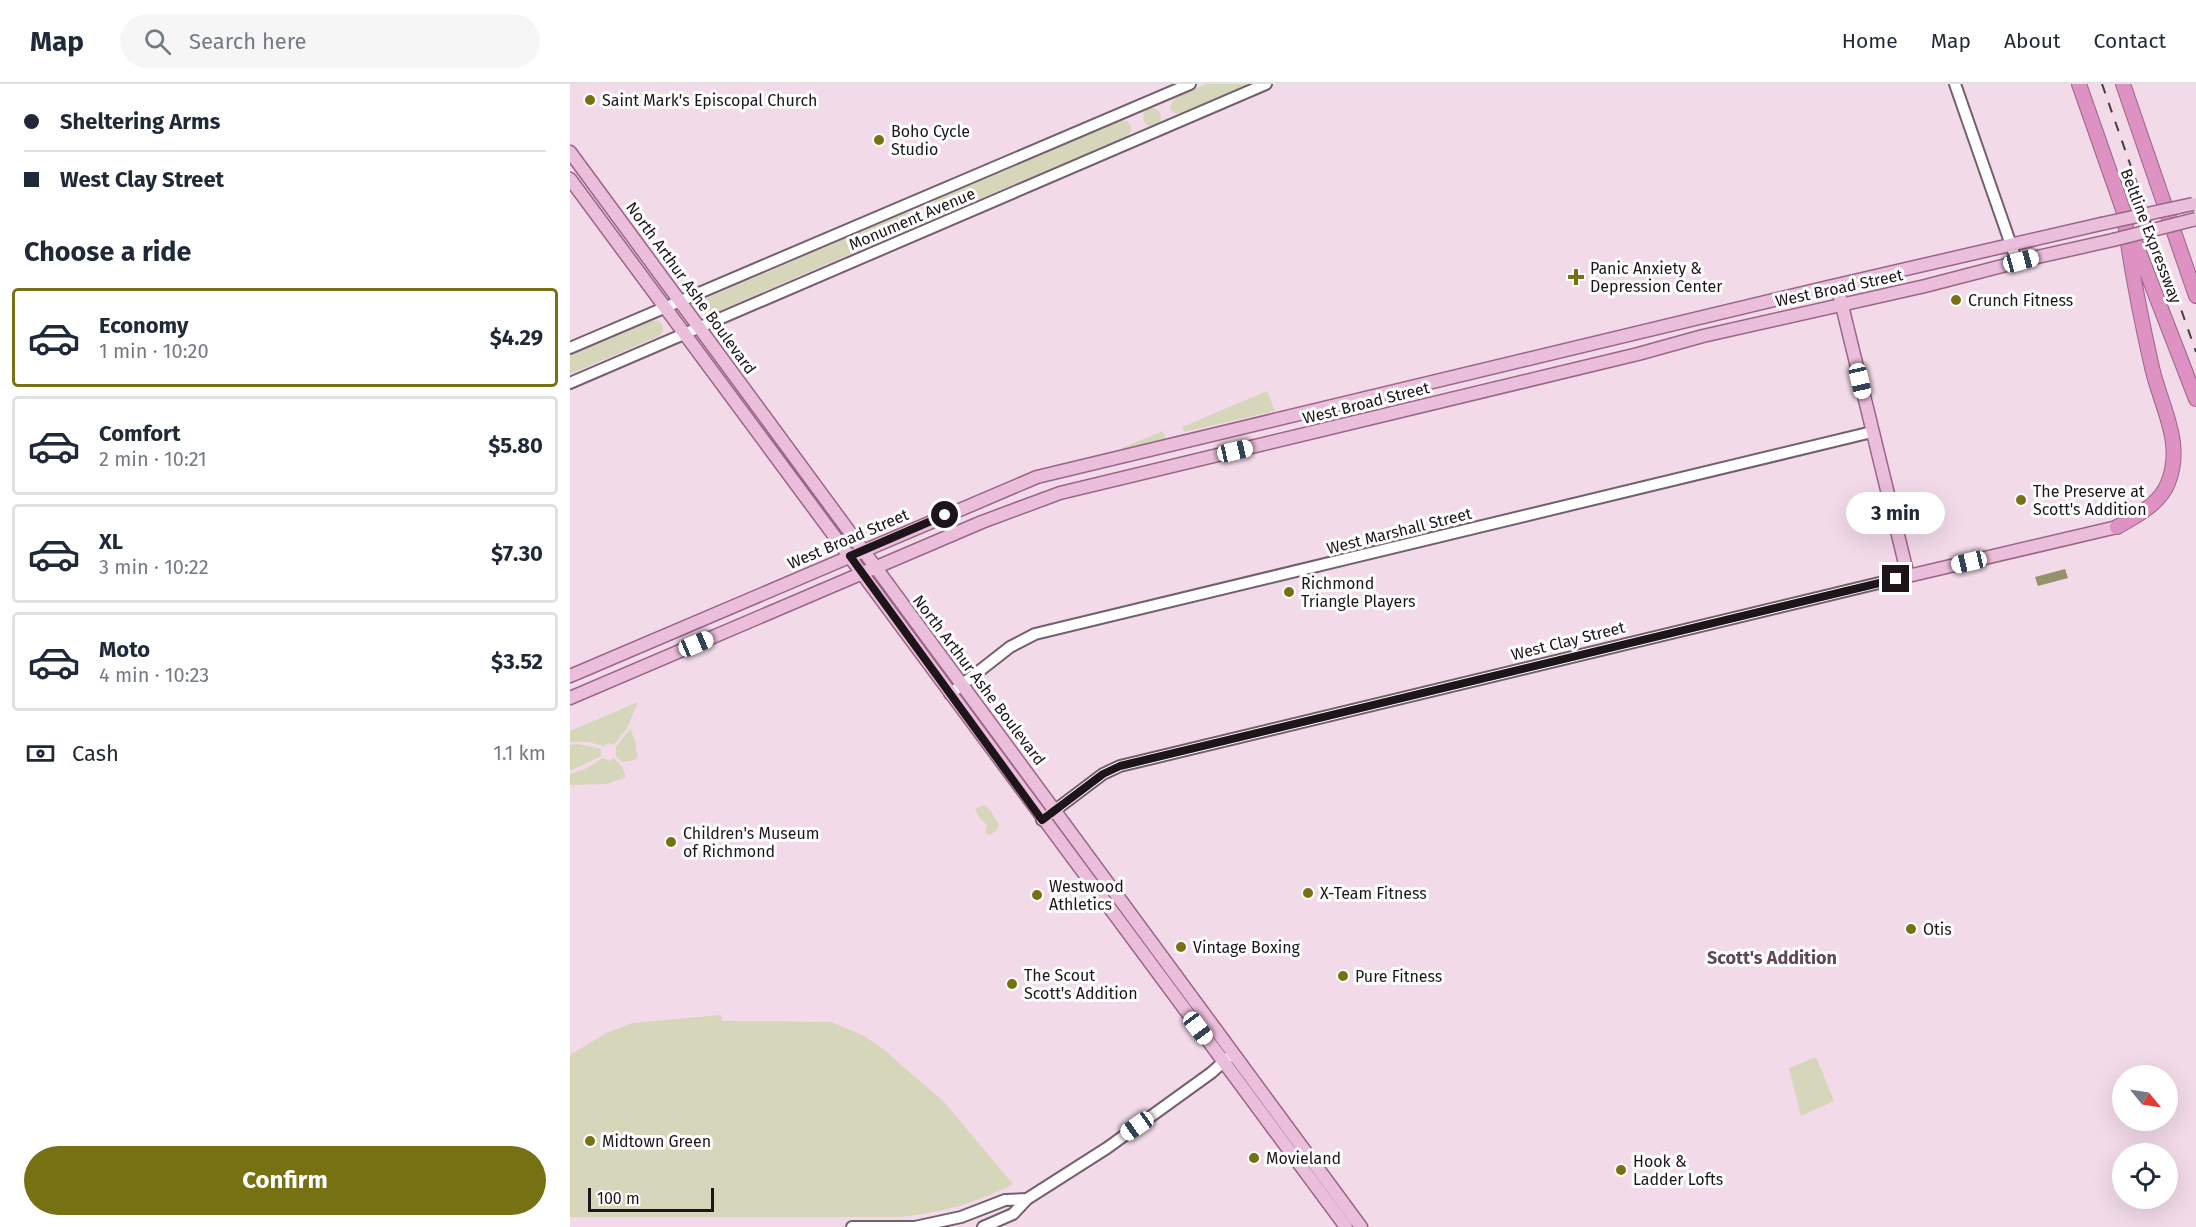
<!DOCTYPE html>
<meta charset="utf-8">
<style>
:root{--surface:#fff;--page:#f6f6f7;--text:#1f2937;--muted:#747a83;--line:#e0e1e3;--accent:#767113}
body{margin:0;font-family:"Fira Sans",sans-serif;background:var(--page);color:var(--text);height:100vh;display:flex;flex-direction:column;font-size:22px;white-space:nowrap}
*{box-sizing:border-box;margin:0}
p{font-size:20px;color:var(--muted)}
.icon{flex:none;width:33px;height:33px;fill:none;stroke:currentColor;stroke-width:2;stroke-linecap:round;stroke-linejoin:round}
.map{position:relative;flex:1;overflow:hidden}
.details{display:flex;flex-direction:column;background:var(--surface);width:570px}
.details>*{flex:none}
.hud{display:grid;align-content:center;height:132px;padding:0 24px;background:var(--surface)}
.needle{width:39px;rotate:120deg}
.tools{position:absolute;left:1542px;top:981px;display:grid;gap:12px}
.tools a{display:grid;place-items:center;width:66px;height:66px;border-radius:50%;background:var(--surface);box-shadow:0 6px 24px #0002;font-size:30px}
.scale{position:absolute;left:18px;bottom:15px;width:126px;box-sizing:border-box;padding-left:6px;border:3px solid #1d151a;border-top:0;font-size:16px;line-height:21px;white-space:nowrap;color:#1d151a;-webkit-text-stroke:4px #fff;paint-order:stroke}
.end{position:absolute;width:27px;height:27px;margin:-14px;border:8px solid #1d151a;background:#fff;box-shadow:0 0 0 3px #fff}
.from{border-radius:50%}
.bubble{position:absolute;height:42px;border-radius:21px;background:var(--surface);box-shadow:0 6px 24px #0002;font-size:20px;font-weight:700;line-height:42px;text-align:center}
.car{position:absolute;width:18px;height:36px;margin:-18px -9px;border-radius:8px;box-shadow:0 0 4px 2px #0007;background:linear-gradient(#fff 24%,#345 0 40%,#fff 0 76%,#345 0 86%,#fff 0)}
.hud b{display:flex;align-items:center;gap:21px;height:57px;font-size:22px}
.hud b+b{border-top:2px solid var(--line)}
.hud i{width:15px;height:15px;background:var(--text)}
ul{padding:0;list-style:none}
li{display:flex;align-items:center;gap:18px;height:99px;margin:0 12px 9px;padding:0 12px;border:3px solid var(--line);border-radius:6px}
li div{flex:1}
li b{display:block;font-size:22px}
li em{font-style:normal;font-weight:700}
li.on{border-color:var(--accent)}
li>.icon{width:54px;height:54px;stroke-width:1.5}
h2{padding:0 24px;font-size:27px;line-height:72px}
.pay{display:flex;align-items:center;gap:15px;height:66px;padding:0 24px;font-size:22px}
.pay p{margin-inline-start:auto}
.action{display:flex;gap:12px;margin-top:auto;padding:12px 24px}
.action a{flex:1;height:69px;border-radius:36px;background:var(--accent);color:#fff;font-size:24px;font-weight:700;line-height:69px;text-align:center}
header{display:flex;align-items:center;gap:36px;box-sizing:border-box;height:84px;padding:0 30px;background:var(--surface);border-bottom:2px solid var(--line)}
header strong{font-size:28px}
nav{display:flex;gap:33px;margin-inline-start:auto;font-size:21px}
.search{width:420px;height:54px;background:var(--page);display:flex;align-items:center;gap:15px;box-sizing:border-box;padding:0 21px;border-radius:33px;color:var(--muted);font-size:22px}
main{display:flex;flex:1;min-height:0}
.map>svg:first-child{display:block}
.green{fill:#d6d6ba}
.water{fill:#93926d}
.lines{fill:none;stroke-linecap:round;stroke-linejoin:round}
.secondary-casing{stroke:#745f6c;stroke-width:14}
.primary-casing{stroke:#9a6688;stroke-width:15}
.highway-casing{stroke:#9a6688;stroke-width:16}
.secondary{stroke:#fff;stroke-width:10}
.primary{stroke:#ebbedb;stroke-width:12}
.highway{stroke:#dd92c3;stroke-width:14}
.rail{stroke:#483d44;stroke-width:2;stroke-dasharray:10 10;stroke-linecap:butt}
.primary-bridge-casing{stroke:#9a6688;stroke-width:15;stroke-linecap:butt}
.primary-bridge{stroke:#ebbedb;stroke-width:12}
.route{stroke:#1d151a;stroke-width:8}
.poi-dot{fill:#767113;stroke:#fff;stroke-width:2}
.labels{text-anchor:middle;dominant-baseline:central;stroke-width:6;stroke-linejoin:round;paint-order:stroke}
.poi-label{font-size:16px;fill:#1d151a;stroke:#fff;text-anchor:start}
.street-label{font-size:16px;fill:#1d151a;stroke:#fff}
.neighbourhood-label{font-size:18px;font-weight:bold;fill:#5d4955;stroke:#fff}
</style>
<header>
<strong>Map</strong>
<div class="search"><svg class="icon" aria-label="search" viewBox="0 0 24 24"><circle cx="10" cy="10" r="6"/><path d="M15 15l6 6"/></svg>Search here</div>
<nav><a>Home</a><a>Map</a><a>About</a><a>Contact</a></nav>
</header>
<main>
<section class="details">
<div class="hud">
<b><i class="from"></i>Sheltering Arms</b>
<b><i></i>West Clay Street</b>
</div>
<h2>Choose a ride</h2>
<ul>
<li class="on"><svg class="icon" aria-label="car" viewBox="0 0 24 24"><path d="M5 17H2v-5l4-1 3-4h7l3 4 3 1v5h-3M9 17h6M6 11h13"/><circle cx="7" cy="17" r="2"/><circle cx="17" cy="17" r="2"/></svg><div><b>Economy</b><p>1 min · 10:20</p></div><em>$4.29</em></li>
<li><svg class="icon" aria-label="car" viewBox="0 0 24 24"><path d="M5 17H2v-5l4-1 3-4h7l3 4 3 1v5h-3M9 17h6M6 11h13"/><circle cx="7" cy="17" r="2"/><circle cx="17" cy="17" r="2"/></svg><div><b>Comfort</b><p>2 min · 10:21</p></div><em>$5.80</em></li>
<li><svg class="icon" aria-label="car" viewBox="0 0 24 24"><path d="M5 17H2v-5l4-1 3-4h7l3 4 3 1v5h-3M9 17h6M6 11h13"/><circle cx="7" cy="17" r="2"/><circle cx="17" cy="17" r="2"/></svg><div><b>XL</b><p>3 min · 10:22</p></div><em>$7.30</em></li>
<li><svg class="icon" aria-label="car" viewBox="0 0 24 24"><path d="M5 17H2v-5l4-1 3-4h7l3 4 3 1v5h-3M9 17h6M6 11h13"/><circle cx="7" cy="17" r="2"/><circle cx="17" cy="17" r="2"/></svg><div><b>Moto</b><p>4 min · 10:23</p></div><em>$3.52</em></li>
</ul>
<div class="pay"><svg class="icon" aria-label="cash" viewBox="0 0 24 24"><path d="M3 7h18v10H3z"/><circle cx="12" cy="12" r="2"/></svg>Cash<p>1.1 km</p></div>
<div class="action"><a>Confirm</a></div>
</section>
<div class="map">
<svg width="1626" height="1143" viewBox="0 0 1626 1143">
<rect width="100%" height="100%" fill="#f2dae8"/>
<!-- green -->
<path class="green" d="M637 0H680L611 29H605L600 25C601 10 625 5 637 0Z
M573 33a9 9 0 1 1 18 0a9 9 0 1 1-18 0Z
M551 37H557L561 42V47L558 52 374 130H367L363 126V120L367 115Z
M337 128 346 134 343 143 141 230H135L131 225V219L135 215Z
M82 237H88L93 241V247L89 252 0 290V272Z
M697 307 705 327 614 348 612 343Z
M593 347 595 355 553 365 552 364Z
M68 618 57 644 44 661 38 659 33 662 19 658H0V647Z
M61 644C61 649 63 651 65 656 67 662 64 664 68 672L64 676 52 678 46 672V663Z
M8 660 31 665V672L0 687V661Z
M33 674 39 677 44 674 52 683 56 693 36 700 0 701V690L15 685Z
M414 721 421 727 429 741 426 747 420 751 415 749 417 741 409 733 405 725Z
M151 931 152 937 261 938 294 952 313 965 374 1018 443 1100C408 1119 369 1129 330 1133H0V971L35 950 62 939Z
M1246 973 1264 1017 1231 1032 1219 984Z"/>
<!-- water -->
<path class="water" d="M1495 485 1498 494 1468 502 1465 493Z"/>
<g class="lines">
<!-- secondary casing -->
<g class="secondary-casing">
<path id="secondary" d="M1385 0 1447 178
M0 264 620 0
M0 299 696 0
M380 610 440 563 465 550 1302 348
M472 736 533 690 550 682 1338 492
M282 1143H345L391 1133 435 1116 457 1115
M413 1143 443 1130 457 1115 537 1064 641 989 659 973"/>
</g>
<!-- primary casing -->
<g class="primary-casing">
<path id="primary" d="M0 68 791 1143
M0 95 776 1143
M1267 201 1338 492 1547 443
M0 592 467 393 1258 203 1531 140
M0 614 412 438 490 409 1068 270 1133 252 1355 202 1463 174 1543 156"/>
</g>
<!-- highway casing -->
<g class="highway-casing">
<path id="highway" d="M1509 0 1557 137
M1553 0 1626 212
M1564 155 1626 315
M1547 443C1566 432 1590 420 1598 399 1615 357 1589 320 1581 279 1570 230 1560 180 1554 130"/>
</g>
<!-- secondary -->
<use href="#secondary" class="secondary"/>
<!-- primary -->
<use href="#primary" class="primary"/>
<!-- highway -->
<use href="#highway" class="highway"/>
<!-- rail -->
<path class="rail" d="M1532 0 1626 268"/>
<!-- primary-bridge casing -->
<g class="primary-bridge-casing">
<path id="primary-bridge" d="M1531 140 1623 120
M1543 156 1626 135"/>
</g>
<!-- primary-bridge -->
<use href="#primary-bridge" class="primary-bridge"/>
</g>
<g class="lines">
<!-- route -->
<path class="route" d="M375 431 280 472 472 736 533 690 550 682 1326 495"/>
</g>
<!-- markers -->
<g class="poi-dot">
<circle cx="20" cy="16" r="6"/>
<circle cx="309" cy="56" r="6"/>
<path d="M1003 184h6v6h6v6h-6v6h-6v-6h-6v-6h6z"/>
<circle cx="1386" cy="216" r="6"/>
<circle cx="1451" cy="416" r="6"/>
<circle cx="719" cy="508" r="6"/>
<circle cx="101" cy="758" r="6"/>
<circle cx="738" cy="809" r="6"/>
<circle cx="467" cy="811" r="6"/>
<circle cx="1341" cy="845" r="6"/>
<circle cx="611" cy="863" r="6"/>
<circle cx="773" cy="892" r="6"/>
<circle cx="442" cy="900" r="6"/>
<circle cx="20" cy="1057" r="6"/>
<circle cx="684" cy="1074" r="6"/>
<circle cx="1051" cy="1086" r="6"/>
</g>
<g class="labels">
<!-- poi labels -->
<g class="poi-label">
<text x="32" y="16">Saint Mark's Episcopal Church</text>
<text x="321" y="47">Boho Cycle<tspan x="321" dy="18">Studio</tspan></text>
<text x="1020" y="184">Panic Anxiety &amp;<tspan x="1020" dy="18">Depression Center</tspan></text>
<text x="1398" y="216">Crunch Fitness</text>
<text x="1463" y="407">The Preserve at<tspan x="1463" dy="18">Scott's Addition</tspan></text>
<text x="731" y="499">Richmond<tspan x="731" dy="18">Triangle Players</tspan></text>
<text x="113" y="749">Children's Museum<tspan x="113" dy="18">of Richmond</tspan></text>
<text x="479" y="802">Westwood<tspan x="479" dy="18">Athletics</tspan></text>
<text x="750" y="809">X-Team Fitness</text>
<text x="1353" y="845">Otis</text>
<text x="623" y="863">Vintage Boxing</text>
<text x="454" y="891">The Scout<tspan x="454" dy="18">Scott's Addition</tspan></text>
<text x="785" y="892">Pure Fitness</text>
<text x="32" y="1057">Midtown Green</text>
<text x="696" y="1074">Movieland</text>
<text x="1063" y="1077">Hook &amp;<tspan x="1063" dy="18">Ladder Lofts</tspan></text>
</g>
<!-- street labels -->
<g class="street-label">
<text transform="translate(342 135) rotate(-23)">Monument Avenue</text>
<text transform="translate(1581 152) rotate(69)">Beltline Expressway</text>
<text transform="translate(121 204) rotate(54)">North Arthur Ashe Boulevard</text>
<text transform="translate(1269 204) rotate(-12)">West Broad Street</text>
<text transform="translate(796 319) rotate(-14)">West Broad Street</text>
<text transform="translate(829 447) rotate(-14)">West Marshall Street</text>
<text transform="translate(278 455) rotate(-23)">West Broad Street</text>
<text transform="translate(998 557) rotate(-14)">West Clay Street</text>
<text transform="translate(409 596) rotate(53)">North Arthur Ashe Boulevard</text>
</g>
<!-- neighbourhood labels -->
<g class="neighbourhood-label">
<text x="1202" y="874">Scott's Addition</text>
</g>
</g>
</svg>
<div class="tools">
<a><svg class="needle" viewBox="-14 -14 28 28"><path d="M0-13l5 13h-10z" fill="#e53935"/><path d="M0 13l5-13h-10z" fill="#747a83"/></svg></a>
<a><svg class="icon" aria-label="locate" viewBox="0 0 24 24"><circle cx="12" cy="12" r="6"/><path d="M12 2v4M12 18v4M2 12h4M18 12h4"/></svg></a>
</div>
<div class="scale">100 m</div>
<i class="end from" style="left:375px;top:431px"></i>
<i class="end" style="left:1326px;top:495px"></i>
<div class="bubble" style="left:1276px;top:408px;width:99px">3 min</div>
<i class="car" style="left:1451px;top:177px;rotate:75deg"></i>
<i class="car" style="left:1290px;top:297px;rotate:167deg"></i>
<i class="car" style="left:665px;top:367px;rotate:77deg"></i>
<i class="car" style="left:1399px;top:478px;rotate:257deg"></i>
<i class="car" style="left:126px;top:560px;rotate:67deg"></i>
<i class="car" style="left:628px;top:944px;rotate:143deg"></i>
<i class="car" style="left:567px;top:1042px;rotate:235deg"></i>
</div>
</main>
